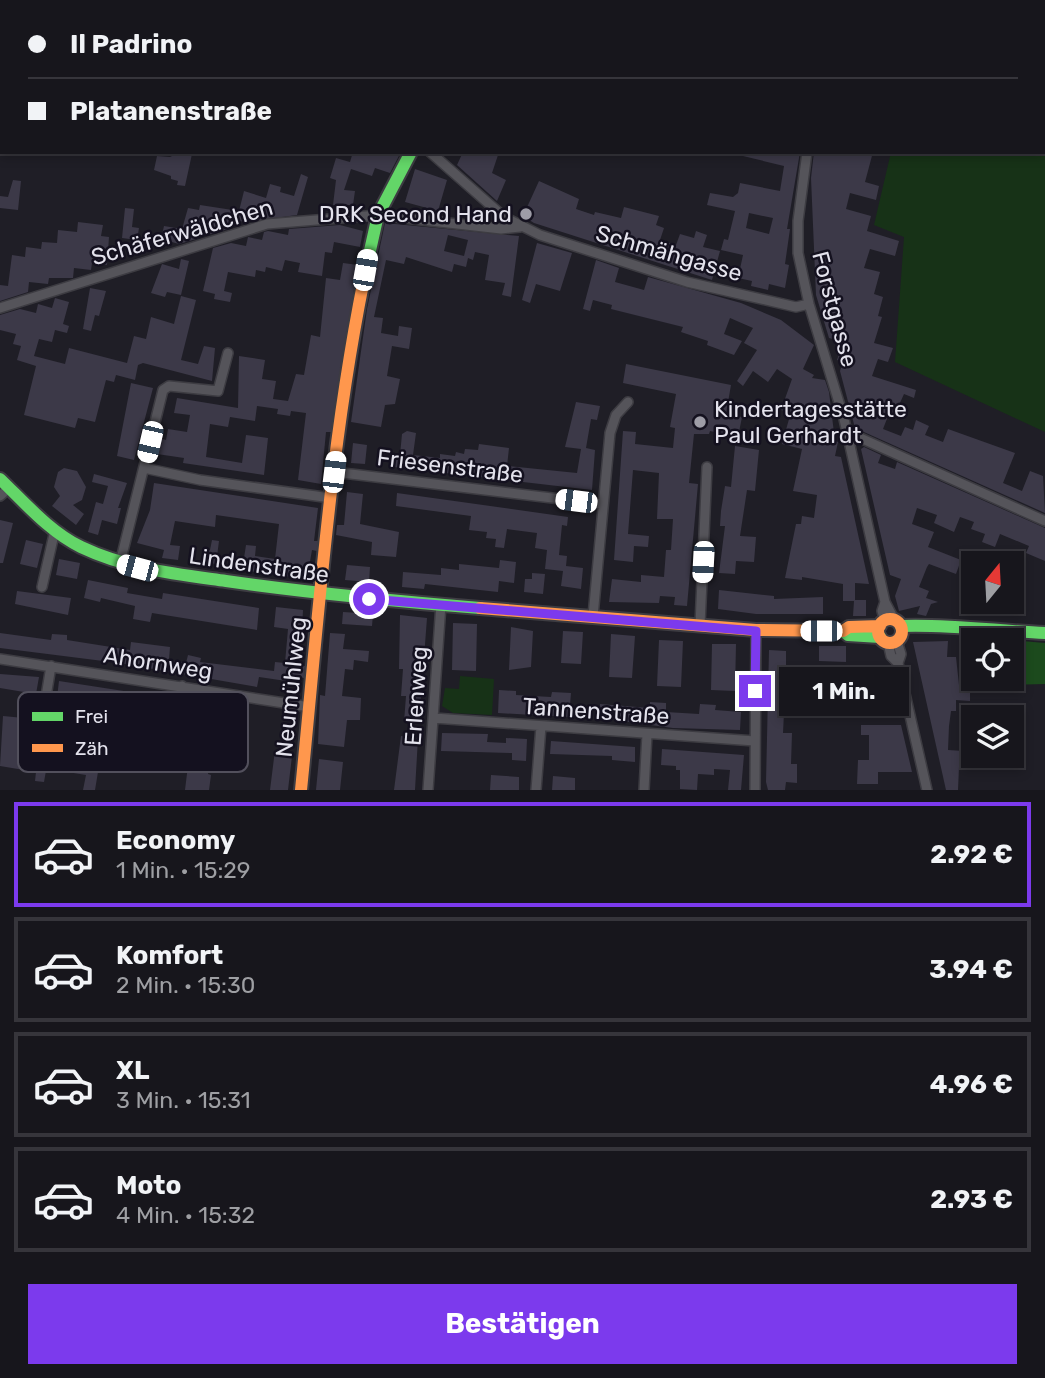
<!DOCTYPE html>
<html lang="de">
<meta charset="utf-8">
<style>
:root{--surface:#17161c;--page:#242329;--text:#f1f3f6;--muted:#9e9fa3;--line:#36353b;--accent:#7c3aed}
body{margin:0;font-family:Rubik,sans-serif;background:var(--page);color:var(--text);height:100vh;display:flex;flex-direction:column;font-size:26px;white-space:nowrap}
*{box-sizing:border-box;margin:0}
p{font-size:23px;color:var(--muted)}
.icon{flex:none;width:38px;height:38px;fill:none;stroke:currentColor;stroke-width:2;stroke-linecap:round;stroke-linejoin:round}
.map{position:relative;height:790px;overflow:hidden}
.sheet{display:flex;flex-direction:column;background:var(--surface);flex:1}
.sheet>*{flex:none}
.hud{position:absolute;left:0px;top:0px;width:1046px;height:154px;box-shadow:0 4px 10px #0003,0 0 0 2px var(--line);display:grid;align-content:center;height:154px;padding:0 28px;background:var(--surface)}
.needle{width:46px;rotate:18deg}
.tools{position:absolute;left:961px;top:551px;display:grid;gap:14px}
.tools a{display:grid;place-items:center;width:63px;height:63px;border-radius:0px;background:var(--surface);box-shadow:0 4px 10px #0003,0 0 0 2px var(--line);font-size:35px}
.end{position:absolute;width:32px;height:32px;margin:-16px;border:9px solid #7c3aed;background:#fff;box-shadow:0 0 0 4px #fff}
.from{border-radius:50%}
.bubble{position:absolute;height:49px;border-radius:0px;background:var(--surface);box-shadow:0 4px 10px #0003,0 0 0 2px var(--line);font-size:23px;font-weight:700;line-height:49px;text-align:center}
.car{position:absolute;width:21px;height:42px;margin:-21px -10px;border-radius:9px;box-shadow:0 0 5px 2px #0007;background:linear-gradient(#fff 24%,#345 0 40%,#fff 0 76%,#345 0 86%,#fff 0)}
.hud b{display:flex;align-items:center;gap:24px;height:66px;font-size:26px}
.hud b+b{border-top:2px solid var(--line)}
.hud i{width:18px;height:18px;background:var(--text)}
ul{padding:12px 0 0;list-style:none}
li{display:flex;align-items:center;gap:21px;height:105px;margin:0 14px 10px;padding:0 14px;border:4px solid var(--line);border-radius:0px}
li div{flex:1}
li b{display:block;font-size:26px}
li em{font-style:normal;font-weight:700}
li.current{border-color:var(--accent)}
li>.icon{width:63px;height:63px;stroke-width:1.5}
.primary-button{display:flex;gap:14px;margin-top:auto;padding:14px 28px}
.primary-button a{flex:1;height:80px;border-radius:0px;background:var(--accent);color:#fff;font-size:28px;font-weight:700;line-height:80px;text-align:center}
.map>svg:first-child{display:block}
.green{fill:#173217}
.forest{fill:#1c4a1d}
.building{fill:#3c3948;fill-rule:evenodd}
.lines{fill:none;stroke-linecap:round;stroke-linejoin:round}
.street-casing{stroke:#3d3c42;stroke-width:12}
.fast-casing{stroke:#3d3c42;stroke-width:16}
.slow-casing{stroke:#3d3c42;stroke-width:16}
.street{stroke:#55545a;stroke-width:9}
.fast{stroke:#63d668;stroke-width:12}
.slow{stroke:#ff974d;stroke-width:12}
.route{stroke:#7c3aed;stroke-width:9}
.poi-dot{fill:#9e9da7;stroke:#14111f;stroke-width:2.5}
.labels{text-anchor:middle;dominant-baseline:central;stroke-width:5;stroke-linejoin:round;paint-order:stroke}
.poi-label{font-size:23px;fill:#e3e2ec;stroke:#14111f;text-anchor:end}
.street-label{font-size:23px;fill:#e3e2ec;stroke:#14111f}
.key{fill:#14111f;stroke:#52505c;stroke-width:2}
.key-label{font-size:19px;fill:#e3e2ec}
</style>
<div class="map">
<svg width="1045" height="790" viewBox="0 0 1045 790">
<rect width="100%" height="100%" fill="#1f1e26"/>
<!-- green -->
<path class="green" d="M943 0H1045V432L895 362 904 237 874 225 891 152H1045V2Z
M460 676 494 679 492 715 453 713 442 706 445 688 459 689Z"/>
<!-- forest -->
<path class="forest" d="M1022 641 1045 643V684L1009 685 1012 653Z"/>
<!-- building -->
<path class="building" d="M353 152H401L390 173 375 168 372 176 351 169 344 190 355 191 353 205H333L336 180 330 178 336 158 350 162Z
M463 152 498 155 492 173 506 180 497 201 457 165Z
M743 152H800L787 229H790L785 264 789 265 785 288 769 284 768 290 751 286 752 281 738 278 743 255 721 250 724 239 728 240 735 211 707 205 710 193 733 197 738 193 740 183 780 191 784 166 743 156ZM749 213 773 218 769 234 746 228Z
M814 152H873L865 182 879 186 876 200 850 193 846 209 871 216 867 231 899 241 895 256 870 249 864 268 880 272 874 294 883 297 878 316 882 317 874 343 893 348 888 362 878 359 872 376 916 390 914 398 904 394 895 414 890 411 883 429 901 436 905 427 913 430 916 420 929 426 925 435 943 442 948 429 1015 453 1003 483 1022 491 1030 471 1043 476 1045 513 855 428 840 371 843 362 837 360 843 342 829 338 816 295 811 178Z
M178 153 192 154 185 186 177 185 178 181 171 179V176L154 170 157 156 170 157Z
M415 169 447 180 438 211 405 202Z
M301 174 308 177 297 215 244 222 233 219 231 228 211 234 201 232 199 238 179 244 161 239 164 226 182 229 188 208 199 210 200 205 239 211 244 191 266 198 270 184 281 187 280 192 294 196Z
M13 180 21 181 18 210 0 208V196L8 197Z
M539 181 579 199 576 209 594 215 595 212 621 218 624 207 659 216 656 225 664 228 660 240 676 245 680 234 694 238 696 231 707 235 703 247 720 251 712 280 534 223 523 216Z
M125 208 134 209 132 227 139 228 137 240 122 238Z
M78 222 103 225 101 236 109 237 107 265 92 263 91 270 74 268 73 278H49L48 284 29 282 28 292 0 301V285L8 286 12 255 25 257 26 247 41 249 42 242 57 243 58 230 77 232Z
M385 223 519 236 511 297 502 295 505 283 485 280 489 255 475 252 473 260 468 258 466 267 454 264 452 272 406 257 404 264 386 260 374 317 383 318 381 333 398 336 399 326 412 328 409 349 392 346 387 376 400 379 395 404 385 405 381 427 351 422 367 309ZM448 235 468 240 464 256 444 251Z
M340 225 363 231 360 247 334 242 332 253 325 252 322 276 298 272 300 263 285 260 282 271 266 267 265 272 256 270 255 277 228 272 224 291 232 293 230 302 214 299 215 294 203 291 213 248 231 243 246 246 248 237 262 240 264 232 268 231 288 235 289 229Z
M537 243 572 253 560 291 536 284 530 303 522 300Z
M181 259 189 261 181 295 167 292 165 297 151 293 162 264 179 269Z
M596 260 619 268 615 282 644 290 648 277 741 303 781 320 814 345 803 369 814 375 812 378 825 380 829 392 835 441 838 442 835 456 841 457 869 584 855 583V600H866V616H853L854 601H843V584L802 577V580L785 578 796 524H801L802 516 814 518 817 495 793 491 802 449 782 444 791 412 781 410 792 379 777 369 768 382 753 371 743 386 737 381 757 350 744 343 753 328 730 318 724 334 742 341 734 355 707 345 708 341 681 332 683 327 611 309 612 305 593 300 590 311 583 309Z
M343 263 358 265 331 432H326L321 484 298 480 306 413 291 411 290 416 277 414 278 409 257 406 255 421 230 417 228 427 210 424 206 457 242 463 246 435 268 438 264 475 183 463 184 458 157 454 159 438 166 440 168 429 187 432 190 415 174 413 177 398 238 408 239 356 265 360 262 379 276 381 273 399 288 401 296 374 304 375 311 335 320 337 326 278 340 280Z
M90 288 106 291 99 316 95 315 91 331 83 329Z
M181 296 196 300 181 360 198 364 204 346 215 348 212 381 143 363 138 365 135 380 116 375 114 382 106 380 95 422 78 418 75 428 24 415 36 366 17 360 21 346 13 344 16 334 0 330V315L20 309 36 313 38 304 52 308 55 298 69 302 63 324 69 326 67 333 55 330 52 342 39 339 34 356 65 364 69 348 127 363 134 336 146 339 151 317 174 324Z
M626 364 731 385 726 414 742 417 738 437 710 431 709 434H694L689 483 698 484 687 606 674 605 675 597 660 596 659 603 609 602 612 579 641 582V575L664 577 666 550H671L673 519H657L659 473 633 470 628 534 649 536 648 547 634 546 633 562 614 560 623 431 636 432 635 444 673 448 675 428 670 427 676 394 623 383Z
M131 383 153 388 134 460 117 456Z
M576 402 600 406 597 420 591 419 586 448 595 450 592 490 394 467 395 454 400 455 402 434 407 431 416 433 413 455 440 458V454L455 456 456 452 464 454 465 449 478 450 479 444 509 448 507 466 577 473 581 449 565 447Z
M353 443 367 445 365 464 351 463Z
M735 446 759 450 755 491 747 490 740 536 756 537 754 562 736 561 735 574 719 573 725 526H720L721 511 725 486 731 487Z
M864 447 881 455 878 463 895 469 897 462 1045 528V561L1026 553 1029 546 1000 534 995 547 982 542 985 534 971 529 974 522 960 517 954 532 934 523 937 515 917 508 912 524 934 532 928 547 961 560 956 574 929 564 927 567 919 587 929 591 926 598 938 602 931 604 926 616 917 614 920 606 899 611 895 596 901 579 890 575 861 449Z
M64 468 77 471 86 487 82 500 73 505 84 514 76 525 52 506 60 496 54 487 58 472Z
M94 474 127 483 118 508H121L117 524 102 520 98 535 88 532 96 502 103 504 108 486 92 482Z
M154 483 318 508 314 541H318L317 551 312 550 307 579 234 569 236 557 244 558 246 545 256 546 255 556 275 559 279 524 216 515 215 527 175 521 170 545 180 546 178 560 162 558 164 550 137 543 150 510Z
M347 492 363 494 360 524 399 532 396 557 371 555 372 542 336 535 337 525H344Z
M397 493 568 517 567 526 562 525 559 555 567 556 566 566 583 568 581 589 561 586 563 571 545 569 547 550 535 548 537 533 507 529 504 548 495 547 496 539 486 538 487 532 469 530 471 516 396 506Z
M0 520 13 523 3 563H0Z
M26 540 43 544 37 568 20 564Z
M212 540 219 541 216 564 203 562 205 550H210Z
M59 559 80 563 77 579 56 575Z
M500 560 516 562 514 583 499 581 498 592 425 584 424 589 402 587 403 572 441 575V568L459 570V564L499 568Z
M347 565 370 567 369 582 345 580Z
M532 573 545 574 543 594 524 592 525 579H532Z
M88 580 128 588 127 593 162 599 163 593 259 608 257 630 152 613 150 622 133 619 135 606 101 598 100 602 84 598Z
M719 590 774 596V599L823 597V614H756L718 609Z
M17 591 71 598 68 615 15 604Z
M276 607 303 610 300 665 305 666 304 678 294 677 293 682 259 677 257 687 119 663 0 648V633L51 640 52 634 67 635V640L130 650 131 642 170 647 169 660 186 663 188 655 201 658 200 662 274 671 275 662 285 663 288 629 274 627Z
M343 612 373 614 372 626 342 624Z
M400 615 427 618 419 723 404 722 406 696H401L403 669H399Z
M453 623 477 624 476 671 452 670Z
M511 627 533 631 531 667 509 670Z
M563 631 583 632 581 664 561 663Z
M330 633 345 634 343 649 369 651 368 662 354 660 353 670 345 669 342 696 361 698 360 720H347L344 747 318 744 320 695 325 696Z
M611 634 635 636 632 678 609 677Z
M659 640 683 641 681 687 657 686Z
M948 641 947 657H956L959 685 970 686V701L956 700V711H951L949 726 948 750 964 751V733L973 734 971 767H959L958 790H946L913 642Z
M712 644H736L735 691 711 690Z
M819 646H846V662L819 661Z
M769 650 786 651V673H792L793 713H784L783 733H792L791 764H797V783L786 782 785 790H768L766 782Z
M0 674 39 677 36 694 0 688Z
M59 681 169 698 167 713 80 701 79 704 72 702 71 708 56 706Z
M839 683V686L861 684 875 686 876 690H891L894 706 880 709 865 707V704L833 706 829 685Z
M499 690 516 691V695L551 697 552 692 571 693 569 717 498 713Z
M650 702 666 703V712L699 714 700 704 716 705 715 710 741 712 740 730 673 728 599 718 600 704 650 708Z
M3 716 24 718 20 749 39 755 38 763 47 765 44 782 35 781 36 772 0 766Z
M861 725H901L912 772H878V784H857L858 760H869V735H861Z
M442 733 488 734 487 742 506 743V738L527 739 526 761 512 760V753L441 751Z
M401 736 418 738 415 790H394Z
M191 741 212 745 208 774 211 775 209 790H185Z
M551 741 635 747V762L612 760V756L550 754Z
M662 749 744 755 741 790H728L730 770 714 769V775L698 774 697 790 680 789V770H676V766L661 765Z
M275 750 289 751V756H292L288 790H270Z
M64 754 88 758 87 764 99 766 95 790H83L86 775 61 771Z
M319 759 343 762 340 790H316Z
M491 775 519 777V790H490Z
M553 776 575 778V790H552Z"/>
<g class="lines">
<!-- street casing -->
<g class="street-casing">
<path id="street" d="M318 0 321 2
M415 2V0
M828 2V0
M430 152 504 217 540 235 687 282 796 307 809 304
M807 152 798 221V253L809 304 844 419 885 602 882 611 885 621
M0 308 267 224 378 215 501 229 520 227
M847 432 1045 521
M144 468 200 480 331 498
M334 472 603 504
M0 496 9 488
M120 563 163 390 169 386 218 391 228 353
M42 587 55 530
M885 602 895 621
M593 616 610 433 616 415 628 402
M700 625 707 467
M897 641 901 654 898 663 927 790
M888 643 891 656 898 663
M0 659 310 707
M434 718 755 741
M40 733 51 666
M169 755 182 686
M428 790 441 604
M536 790 541 726
M644 790 647 734
M755 790 756 630"/>
</g>
<!-- fast casing -->
<g class="fast-casing">
<path id="fast" d="M369 255 378 215 411 152
M0 479C25 503 50 532 81 547 127 569 176 574 226 581 310 593 394 601 480 608
M901 626C949 624 997 631 1045 633
M843 631 848 635 880 637"/>
</g>
<!-- slow casing -->
<g class="slow-casing">
<path id="slow" d="M480 608 756 630 843 631 849 627 880 626
M878 631a12 12 0 1 1 24 0a12 12 0 1 1-24 0Z
M301 790C319 612 331 431 369 255"/>
</g>
<!-- street -->
<use href="#street" class="street"/>
<!-- fast -->
<use href="#fast" class="fast"/>
<!-- slow -->
<use href="#slow" class="slow"/>
</g>
<g class="lines">
<!-- route -->
<path class="route" d="M369 599 756 631 755 691"/>
</g>
<!-- markers -->
<g class="poi-dot">
<circle cx="526" cy="214" r="7"/>
<circle cx="700" cy="422" r="7"/>
</g>
<g class="labels">
<!-- poi labels -->
<g class="poi-label">
<text x="512" y="214">DRK Second Hand</text>
<text x="714" y="409" text-anchor="start">Kindertagesstätte<tspan x="714" dy="26">Paul Gerhardt</tspan></text>
</g>
<!-- street labels -->
<g class="street-label">
<text transform="translate(182 232) rotate(-16)">Schäferwäldchen</text>
<text transform="translate(669 253) rotate(16)">Schmähgasse</text>
<text transform="translate(835 309) rotate(75)">Forstgasse</text>
<text transform="translate(450 466) rotate(7)">Friesenstraße</text>
<text transform="translate(259 565) rotate(8)">Lindenstraße</text>
<text transform="translate(158 663) rotate(9)">Ahornweg</text>
<text transform="translate(291 687) rotate(-84)">Neumühlweg</text>
<text transform="translate(416 696) rotate(-86)">Erlenweg</text>
<text transform="translate(596 711) rotate(4)">Tannenstraße</text>
</g>
</g>
<!-- legend -->
<rect x="18" y="692" width="230" height="80" rx="10" class="key"/>
<rect x="32" y="712" width="31" height="9" fill="#63d668"/>
<rect x="32" y="744" width="31" height="8" fill="#ff974d"/>
<g class="key-label">
<text x="75" y="723">Frei</text>
<text x="75" y="755">Zäh</text>
</g>
</svg>
<div class="tools">
<a><svg class="needle" viewBox="-14 -14 28 28"><path d="M0-13l5 13h-10z" fill="#e53935"/><path d="M0 13l5-13h-10z" fill="#9e9fa3"/></svg></a>
<a><svg class="icon" aria-label="locate" viewBox="0 0 24 24"><circle cx="12" cy="12" r="6"/><path d="M12 2v4M12 18v4M2 12h4M18 12h4"/></svg></a>
<a><svg class="icon" aria-label="layers" viewBox="0 0 24 24"><path d="M12 4l9 5-9 5-9-5zM3 14l9 5 9-5"/></svg></a>
</div>
<i class="end from" style="left:369px;top:599px"></i>
<i class="end" style="left:755px;top:691px"></i>
<div class="bubble" style="left:779px;top:667px;width:130px">1 Min.</div>
<i class="car" style="left:365px;top:270px;rotate:10deg"></i>
<i class="car" style="left:150px;top:442px;rotate:193deg"></i>
<i class="car" style="left:334px;top:472px;rotate:7deg"></i>
<i class="car" style="left:576px;top:501px;rotate:277deg"></i>
<i class="car" style="left:703px;top:562px;rotate:183deg"></i>
<i class="car" style="left:137px;top:568px;rotate:285deg"></i>
<i class="car" style="left:821px;top:631px;rotate:270deg"></i>
<div class="hud">
<b><i class="from"></i>Il Padrino</b>
<b><i></i>Platanenstraße</b>
</div>
</div>
<section class="sheet">
<ul>
<li class="current"><svg class="icon" aria-label="car" viewBox="0 0 24 24"><path d="M5 17H2v-5l4-1 3-4h7l3 4 3 1v5h-3M9 17h6M6 11h13"/><circle cx="7" cy="17" r="2"/><circle cx="17" cy="17" r="2"/></svg><div><b>Economy</b><p>1 Min. · 15:29</p></div><em>2.92 €</em></li>
<li><svg class="icon" aria-label="car" viewBox="0 0 24 24"><path d="M5 17H2v-5l4-1 3-4h7l3 4 3 1v5h-3M9 17h6M6 11h13"/><circle cx="7" cy="17" r="2"/><circle cx="17" cy="17" r="2"/></svg><div><b>Komfort</b><p>2 Min. · 15:30</p></div><em>3.94 €</em></li>
<li><svg class="icon" aria-label="car" viewBox="0 0 24 24"><path d="M5 17H2v-5l4-1 3-4h7l3 4 3 1v5h-3M9 17h6M6 11h13"/><circle cx="7" cy="17" r="2"/><circle cx="17" cy="17" r="2"/></svg><div><b>XL</b><p>3 Min. · 15:31</p></div><em>4.96 €</em></li>
<li><svg class="icon" aria-label="car" viewBox="0 0 24 24"><path d="M5 17H2v-5l4-1 3-4h7l3 4 3 1v5h-3M9 17h6M6 11h13"/><circle cx="7" cy="17" r="2"/><circle cx="17" cy="17" r="2"/></svg><div><b>Moto</b><p>4 Min. · 15:32</p></div><em>2.93 €</em></li>
</ul>
<div class="primary-button"><a>Bestätigen</a></div>
</section>
